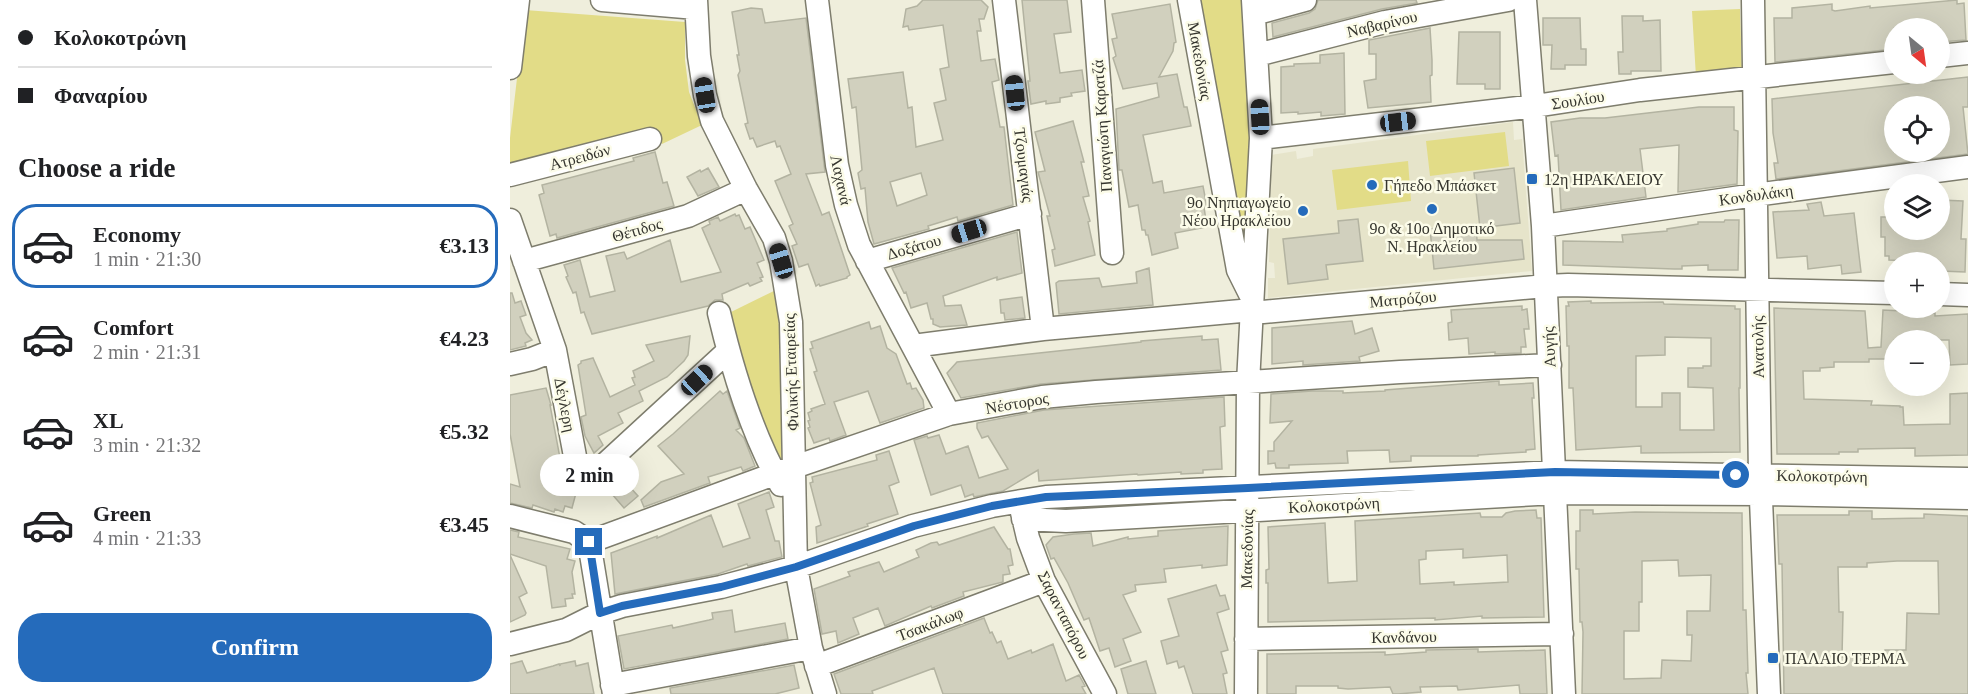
<!DOCTYPE html>
<meta charset="utf-8">
<style>
:root{--surface:#fff;--page:#f6f6f6;--text:#202124;--muted:#757577;--line:#e0e0e0;--accent:#256bbb}
body{margin:0;font-family:Georgia,serif;background:var(--page);color:var(--text);height:100vh;display:flex;flex-direction:column;font-size:22px;white-space:nowrap}
*{box-sizing:border-box;margin:0}
p{font-size:20px;color:var(--muted)}
.icon{flex:none;width:33px;height:33px;fill:none;stroke:currentColor;stroke-width:2;stroke-linecap:round;stroke-linejoin:round}
.map{position:relative;flex:1;overflow:hidden}
.sheet{display:flex;flex-direction:column;background:var(--surface);width:510px}
.sheet>*{flex:none}
.hud{display:grid;align-content:center;height:132px;padding:0 18px;background:var(--surface)}
.needle{width:39px;rotate:151deg}
.fabs{position:absolute;left:1374px;top:18px;display:grid;gap:12px}
.fabs a{display:grid;place-items:center;width:66px;height:66px;border-radius:50%;background:var(--surface);box-shadow:0 6px 24px #0002;font-size:30px}
.end{position:absolute;width:27px;height:27px;margin:-14px;border:8px solid #256bbb;background:#fff;box-shadow:0 0 0 3px #fff}
.from{border-radius:50%}
.bubble{position:absolute;height:42px;border-radius:21px;background:var(--surface);box-shadow:0 6px 24px #0002;font-size:20px;font-weight:600;line-height:42px;text-align:center}
.car{position:absolute;width:18px;height:36px;margin:-18px -9px;border-radius:8px;box-shadow:0 0 4px 2px #0007;background:linear-gradient(#222 24%,#8ab4d8 0 40%,#222 0 76%,#8ab4d8 0 86%,#222 0)}
.hud b{display:flex;align-items:center;gap:21px;height:57px;font-size:22px}
.hud b+b{border-top:2px solid var(--line)}
.hud i{width:15px;height:15px;background:var(--text)}
ul{padding:0;list-style:none}
li{display:flex;align-items:center;gap:18px;height:84px;margin:0 12px 9px;padding:0 6px;border:3px solid transparent;border-radius:24px}
li div{flex:1}
li b{display:block;font-size:22px}
li em{font-style:normal;font-weight:600}
li.current{border-color:var(--accent)}
li>.icon{width:54px;height:54px;stroke-width:1.5}
h2{padding:0 18px;font-size:27px;line-height:72px}
.button{display:flex;gap:12px;margin-top:auto;padding:12px 18px}
.button a{flex:1;height:69px;border-radius:24px;background:var(--accent);color:#fff;font-size:24px;font-weight:600;line-height:69px;text-align:center}
main{display:flex;flex:1;min-height:0}
.map>svg:first-child{display:block}
.built{fill:#e6e4ca}
.green{fill:#e2dc87}
.building{fill:#d1d0be;stroke:#b3b3a1;stroke-width:1.5;fill-rule:evenodd}
.lines{fill:none;stroke-linecap:round;stroke-linejoin:round}
.minor-casing{stroke:#7e7d6d;stroke-width:25}
.minor{stroke:#fff;stroke-width:22}
.route{stroke:#256bbb;stroke-width:8}
.poi-dot{fill:#256bbb;stroke:#fcfce9;stroke-width:2}
.labels{text-anchor:middle;dominant-baseline:central;stroke-width:5;stroke-linejoin:round;paint-order:stroke}
.street-label{font-size:16px;fill:#35352e;stroke:#fcfce9}
.poi-label{font-size:16px;fill:#35352e;stroke:#fcfce9;text-anchor:start}
</style>
<main>
<section class="sheet">
<div class="hud">
<b><i class="from"></i>Κολοκοτρώνη</b>
<b><i></i>Φαναρίου</b>
</div>
<h2>Choose a ride</h2>
<ul>
<li class="current"><svg class="icon" aria-label="car" viewBox="0 0 24 24"><path d="M5 17H2v-5l4-1 3-4h7l3 4 3 1v5h-3M9 17h6M6 11h13"/><circle cx="7" cy="17" r="2"/><circle cx="17" cy="17" r="2"/></svg><div><b>Economy</b><p>1 min · 21:30</p></div><em>€3.13</em></li>
<li><svg class="icon" aria-label="car" viewBox="0 0 24 24"><path d="M5 17H2v-5l4-1 3-4h7l3 4 3 1v5h-3M9 17h6M6 11h13"/><circle cx="7" cy="17" r="2"/><circle cx="17" cy="17" r="2"/></svg><div><b>Comfort</b><p>2 min · 21:31</p></div><em>€4.23</em></li>
<li><svg class="icon" aria-label="car" viewBox="0 0 24 24"><path d="M5 17H2v-5l4-1 3-4h7l3 4 3 1v5h-3M9 17h6M6 11h13"/><circle cx="7" cy="17" r="2"/><circle cx="17" cy="17" r="2"/></svg><div><b>XL</b><p>3 min · 21:32</p></div><em>€5.32</em></li>
<li><svg class="icon" aria-label="car" viewBox="0 0 24 24"><path d="M5 17H2v-5l4-1 3-4h7l3 4 3 1v5h-3M9 17h6M6 11h13"/><circle cx="7" cy="17" r="2"/><circle cx="17" cy="17" r="2"/></svg><div><b>Green</b><p>4 min · 21:33</p></div><em>€3.45</em></li>
</ul>
<div class="button"><a>Confirm</a></div>
</section>
<div class="map">
<svg width="1458" height="694" viewBox="0 0 1458 694">
<rect width="100%" height="100%" fill="#efeedc"/>
<!-- built -->
<path class="built" d="M1003 122 1004 140 1012 139 1022 271 758 298V278H765L764 263 759 262 761 155 786 151 787 159 803 156V149Z"/>
<!-- green -->
<path class="green" d="M685 0H733L741 147 736 249H733Z
M1230 9 1232 73 1186 77 1182 11Z
M15 10 175 22V60L179 92 192 125 152 144 146 133 0 169V138Z
M995 132 999 166 920 176 916 141Z
M898 161 901 201 827 210 822 170Z
M268 289 272 466 260 469 219 313Z"/>
<!-- building -->
<path class="building" d="M413 0H471L478 7 474 19H469L471 31H467L471 61 485 59 489 80 482 82 490 127H494L503 205 448 221 447 217 418 226 419 229 364 244 358 222 355 188 351 189 348 173 352 170 346 107 342 108 338 79 393 72 398 108 402 107 406 147 433 140 424 103 436 100 430 69 439 67 433 25 399 30 398 26 393 27 396 9 407 6ZM411 173 417 195 387 206 380 182Z
M512 0H557L561 32 544 34 550 73 572 70 575 91 561 93 562 96 550 98V102L536 104V101L521 104 518 81H520Z
M808 0H906L907 3 872 9 763 37 762 23 799 13 805 9Z
M1447 0V4L1454 3 1456 40 1430 42V28H1384V49L1265 62 1264 18H1282V8L1322 4V10L1325 11 1360 6V8Z
M660 4 666 42 664 43 663 51 649 77 667 74 674 107H677L681 126 633 135 643 183 652 181 654 193 693 186 697 207H694L697 227 665 233 668 248 642 255 638 235H636L635 230H632L628 205 619 207 612 170H609L606 109 649 97 647 83 613 89 603 58 606 56 602 39 607 38 602 14Z
M241 8 252 9 255 23 296 18 315 172 296 174 312 215 319 212 340 275 337 277V278L310 286 309 284 306 286 298 264 289 267 282 246 287 244 279 226 283 224 265 181 281 174 270 146 267 147 265 141 247 147 243 138 240 139 235 124 238 123 228 75 230 71 227 55H229L222 12Z
M1112 16H1133V21L1150 20 1151 71H1121V74H1109L1108 52H1113Z
M1033 18H1070L1071 49H1076V65H1055V69H1041L1042 45H1033Z
M920 28 922 60V75L920 76 921 102 858 108 854 81 866 79V54H859V40Z
M949 32H990V89H975V84H947Z
M834 53 835 114 811 116V112L788 114V112L771 113V67L784 66V64L810 63V55Z
M1458 77V107H1453L1458 154 1266 179 1264 163H1268L1263 133 1262 99ZM1384 106H1430V152H1384Z
M1189 107H1224V130L1228 131 1227 184 1168 192 1169 145 1130 149 1136 197 1051 210 1048 155 1045 156 1041 122 1070 118H1095Z
M563 121 574 162H571L579 196 573 197 580 221 578 222 585 255 545 266 542 250 545 249 537 216H540L528 172 535 171 525 132Z
M145 152 153 183 157 182 164 206 47 238 46 234 40 236 29 195 34 193 32 185 124 161 123 158Z
M198 168 209 187 188 196 177 177 190 170 191 172Z
M1004 168 1010 223 970 228 964 173Z
M1430 200 1453 201 1451 239H1456L1455 272 1430 271V262H1428L1379 260V256H1375V237H1371V217H1384V230H1430Z
M1311 202 1314 216 1344 213 1351 272 1332 274 1331 265 1298 269 1297 256 1267 258 1263 212 1299 210 1297 204Z
M225 214 226 216 229 215 235 229 240 227 254 260 247 263 253 277 250 278 252 281 240 286 238 283 212 294 213 300H205L198 306 82 334 74 312 71 313 66 292 63 293 56 277 58 276 54 265 70 260 80 297 105 291 96 256 114 252 117 259 160 240 171 282 211 272 192 228 200 224 199 221 208 217 210 221Z
M848 219 853 261 816 265 818 279 778 284 773 239 829 233 828 221Z
M1215 220H1229L1228 270H1198V265L1172 266V269H1164L1053 265V241L1113 242 1112 235 1157 231V229L1188 224V222H1214Z
M966 224 967 240H1012L1014 259 924 269 920 229Z
M507 232 512 273 487 280V277L433 296 435 306 451 305 457 325 430 327 423 324V319H421L417 303 401 308 396 292 394 293 382 268Z
M639 268 643 305 549 314 546 283 549 281 589 278 592 287 627 283 626 272Z
M0 293H2L5 303 11 301 16 315 10 317 16 333 22 340 15 343 16 346 0 350Z
M512 297 515 318 495 320 494 313H491L490 300Z
M1081 301V303L1153 302 1154 304 1225 306V309H1230V388H1229L1230 452 1131 453V446L1066 450 1063 388H1059V346H1057L1056 306H1059L1058 302ZM1155 337 1201 338V366H1193V368H1178V387L1203 388 1204 430H1170V393H1152V407H1126V356L1155 355Z
M1012 306V310L1017 309 1019 329H1014L1016 347H1011V353L985 354V352L959 354 958 338 939 340 938 323 942 322 941 310Z
M1264 308 1355 311 1358 348 1371 347 1373 310 1393 311V314L1425 313V316L1458 314V364L1440 365 1439 340H1384V359H1359V362H1324V367L1310 368V371H1293L1294 399 1362 401 1361 405 1390 406V407H1393L1394 425 1440 424V394L1458 393V455L1405 456V448L1348 449V452H1329V454H1267Z
M842 321 845 334 862 328 869 351 849 357 850 361 793 365V361L762 364V328Z
M359 322 361 329 370 326 377 348 386 354 397 384 400 383 402 389 406 388 413 400 414 408 370 423 358 391 324 402 336 435 320 441 319 438 304 443 298 428 300 427 298 421 300 420 298 413 302 411 301 409 315 404 304 372 307 371 300 349 303 348 301 342Z
M180 336 178 355 174 361 157 377 129 391 133 401 108 413 113 423 88 436 93 445 84 453 75 436 71 417 76 415 68 365 71 363V361L83 358 100 397 125 385 122 378 125 377 123 371 144 361 136 345Z
M692 336V340L708 339 711 370 531 384 451 398 437 373 447 362 631 342V341Z
M989 381V385L1023 383 1024 398H1022L1025 449 1016 450V452L968 455V456H901V461L880 462 879 450 837 451 838 463 779 465V468H766L765 463 758 464V451H764V442L782 421 760 423 761 394 802 391H833V393L875 391V390Z
M36 388 41 405H40L56 490 66 493 62 508 55 506 53 512 45 509 44 512 23 505 22 508 0 503V484L10 487 0 434V395Z
M210 391 213 394 217 391 230 428 226 430 234 438 245 466 233 471 231 467 198 477 200 483 134 507 131 500 151 482 174 474 148 446 163 434Z
M714 397 715 426 710 427 712 469 693 470V473L671 474V472L628 475 627 474 529 481 528 470 493 491 464 497 463 494 455 497 451 485 421 495 404 440 417 436 418 438 429 435 436 454 458 446 469 478 498 469 478 436 472 438 467 428V423L534 410Z
M379 451 389 482 379 486 388 514 357 524 358 526 307 543 306 527 311 525 300 483 303 482 302 477 367 460 366 455Z
M108 474 128 496 114 508 95 486Z
M259 492 264 507 256 510 265 541H269L272 557 238 566 237 564 208 574 105 594 101 553 147 536V538L201 515 213 547 240 538 228 504Z
M1026 510 1027 518H1031L1034 617 972 618V616L925 620V618L758 622V583H756V570L759 569 758 527 815 523 818 583 847 581 845 521 970 513 971 517H992L996 513 1005 511ZM953 549V558L997 555 998 582 944 585V582L910 584 909 560 916 559V551Z
M1070 510H1083V514L1125 512 1232 513 1233 610H1236L1238 673H1236L1238 694H1072L1073 632 1072 622H1070L1069 569H1066V531H1070ZM1168 560 1169 576 1201 575 1200 611H1177V635H1182L1181 661 1152 660 1151 678 1114 679V631H1129V602H1132V561Z
M1339 511H1362V519L1414 518V514L1458 516V694H1274L1272 564H1269L1267 515H1339ZM1387 561H1428L1429 614 1397 613 1396 650H1375V655L1332 657 1333 612H1329L1328 567H1357V563Z
M718 526 717 565 692 568V565L654 569 656 582 625 585 626 591 613 595 631 632 613 639 621 661 605 667 599 648 590 651 579 618 574 620 558 583 544 558 541 559 536 545 543 537 564 534 581 533 583 546 618 537V539L648 536V531Z
M484 527 498 549H500L503 565 498 566 500 574 493 575V582L453 592 454 596 422 608 421 606 375 626 368 608 343 618 349 634 328 643 326 631 312 634 304 589 340 576 338 572 369 562 374 572 409 557 406 550 421 543 427 542 429 545Z
M0 530 9 532 8 537 60 549 57 559 65 561 62 572 65 594H62L63 598 55 599 56 606 42 608 36 566 0 554Z
M0 555 17 593 9 597 16 613 15 615 0 622Z
M706 585 710 596 715 595 719 609 707 613 718 650 711 652 717 673 713 674 717 694H683L674 666 669 668 667 661 657 664 651 641 669 636 658 599Z
M222 610 225 632 275 623 278 639 114 669 108 636 162 625 163 628 199 620 203 619 202 613Z
M474 618 480 633 482 632 487 643 491 641 498 659 521 650 522 653 543 644 556 681 569 675 575 686 572 687 576 694H433L424 668 362 691 363 694H331L324 674Z
M965 649H968V652L1035 650 1037 694H1010L1009 685 948 690 947 686 910 687 911 692 888 694H883L880 687 838 689 828 688V686H786V694H757V654L875 652V655L916 652V650Z
M12 661 17 673 43 666 49 664 50 666V664L65 661 66 666 78 663 84 694H0V664Z
M636 661 646 694H618L611 669Z
M284 665 289 688 265 694H161L160 688Z"/>
<g class="lines">
<!-- minor casing -->
<g class="minor-casing">
<path id="minor" d="M92 0 186 8
M186 0 189 56 195 95 202 121 236 189 264 238 271 261 281 322 286 567 301 648 315 694
M307 0 327 165 336 205 349 245 439 414
M494 0 533 329
M583 0 602 253
M679 0 728 270 740 294
M1015 0 1033 226 1054 694
M1243 0 1250 475 1259 694
M744 14 795 0
M747 55 875 22 998 0
M1430 56 1458 53
M0 68 8 0
M751 138 1025 106 1130 90 1384 62
M0 175 140 139
M0 220 45 350 67 467 73 473H84L92 467 218 351
M1033 226 1245 195 1458 167
M14 261 178 216 236 189
M357 261 520 214
M1430 294 1458 295
M209 313C222 368 243 436 271 485
M403 346 533 329 742 310 753 312 1035 286 1058 285 1384 293
M0 364 22 359 45 350
M510 504 518 538 534 581 595 694
M0 516 64 532 79 542
M513 519 556 521 1046 493 1251 494 1458 498
M79 542 264 474 439 414 532 397 586 392 890 372 1040 365
M79 542 104 694
M736 639 1052 634
M0 644 56 630 90 613 112 606 211 587 286 567 403 526 482 506 536 497 1045 472 1458 479
M306 666 534 581
M102 685 301 648
M736 694 738 383 751 138 743 0"/>
</g>
<!-- minor -->
<use href="#minor" class="minor"/>
</g>
<g class="lines">
<!-- route -->
<path class="route" d="M79 542 90 613 112 606 211 587 286 567 404 526 482 506 536 497 738 488 1045 472 1226 475"/>
</g>
<!-- markers -->
<g class="poi-dot">
<rect x="1016" y="173" width="12" height="12" rx="3"/>
<circle cx="862" cy="185" r="6"/>
<circle cx="922" cy="209" r="6"/>
<circle cx="793" cy="211" r="6"/>
<rect x="1257" y="652" width="12" height="12" rx="3"/>
</g>
<g class="labels">
<!-- street labels -->
<g class="street-label">
<text transform="translate(872 24) rotate(-13)">Ναβαρίνου</text>
<text transform="translate(690 61) rotate(80)">Μακεδονίας</text>
<text transform="translate(1068 100) rotate(-9)">Σουλίου</text>
<text transform="translate(592 126) rotate(-94)">Παναγιώτη Καρατζά</text>
<text transform="translate(70 157) rotate(-15)">Ατρειδών</text>
<text transform="translate(514 165) rotate(83)">Τζουμαγιάς</text>
<text transform="translate(331 180) rotate(78)">Λαχανά</text>
<text transform="translate(1246 195) rotate(-8)">Κονδυλάκη</text>
<text transform="translate(127 230) rotate(-16)">Θέτιδος</text>
<text transform="translate(404 247) rotate(-16)">Δοξάτου</text>
<text transform="translate(893 299) rotate(-5)">Ματρόζου</text>
<text transform="translate(1039 347) rotate(-93)">Αυγής</text>
<text transform="translate(1248 347) rotate(-91)">Ανατολής</text>
<text transform="translate(281 372) rotate(-92)">Φιλικής Εταιρείας</text>
<text transform="translate(507 403) rotate(-10)">Νέστορος</text>
<text transform="translate(55 405) rotate(79)">Δέγλερη</text>
<text transform="translate(1312 476) rotate(1)">Κολοκοτρώνη</text>
<text transform="translate(824 505) rotate(-3)">Κολοκοτρώνη</text>
<text transform="translate(737 549) rotate(-89)">Μακεδονίας</text>
<text transform="translate(554 615) rotate(63)">Σαρανταπόρου</text>
<text transform="translate(420 624) rotate(-21)">Τσακάλωφ</text>
<text transform="translate(894 637) rotate(-1)">Κανδάνου</text>
</g>
<!-- poi labels -->
<g class="poi-label">
<text x="1034" y="179">12η ΗΡΑΚΛΕΙΟΥ</text>
<text x="874" y="185">Γήπεδο Μπάσκετ</text>
<text x="781" y="202" text-anchor="end">9ο Νηπιαγωγείο<tspan x="781" dy="18">Νέου Ηρακλείου</tspan></text>
<text x="922" y="228" text-anchor="middle">9ο &amp; 10ο Δημοτικό<tspan x="922" dy="18">Ν. Ηρακλείου</tspan></text>
<text x="1275" y="658">ΠΑΛΑΙΟ ΤΕΡΜΑ</text>
</g>
</g>
</svg>
<div class="fabs">
<a><svg class="needle" viewBox="-14 -14 28 28"><path d="M0-13l5 13h-10z" fill="#e53935"/><path d="M0 13l5-13h-10z" fill="#757577"/></svg></a>
<a><svg class="icon" aria-label="locate" viewBox="0 0 24 24"><circle cx="12" cy="12" r="6"/><path d="M12 2v4M12 18v4M2 12h4M18 12h4"/></svg></a>
<a><svg class="icon" aria-label="layers" viewBox="0 0 24 24"><path d="M12 4l9 5-9 5-9-5zM3 14l9 5 9-5"/></svg></a>
<a>+</a>
<a>−</a>
</div>
<i class="end from" style="left:1226px;top:475px"></i>
<i class="end" style="left:79px;top:542px"></i>
<div class="bubble" style="left:30px;top:454px;width:99px">2 min</div>
<i class="car" style="left:505px;top:93px;rotate:354deg"></i>
<i class="car" style="left:195px;top:95px;rotate:351deg"></i>
<i class="car" style="left:750px;top:117px;rotate:357deg"></i>
<i class="car" style="left:888px;top:122px;rotate:83deg"></i>
<i class="car" style="left:459px;top:231px;rotate:253deg"></i>
<i class="car" style="left:271px;top:261px;rotate:343deg"></i>
<i class="car" style="left:187px;top:380px;rotate:47deg"></i>
</div>
</main>
